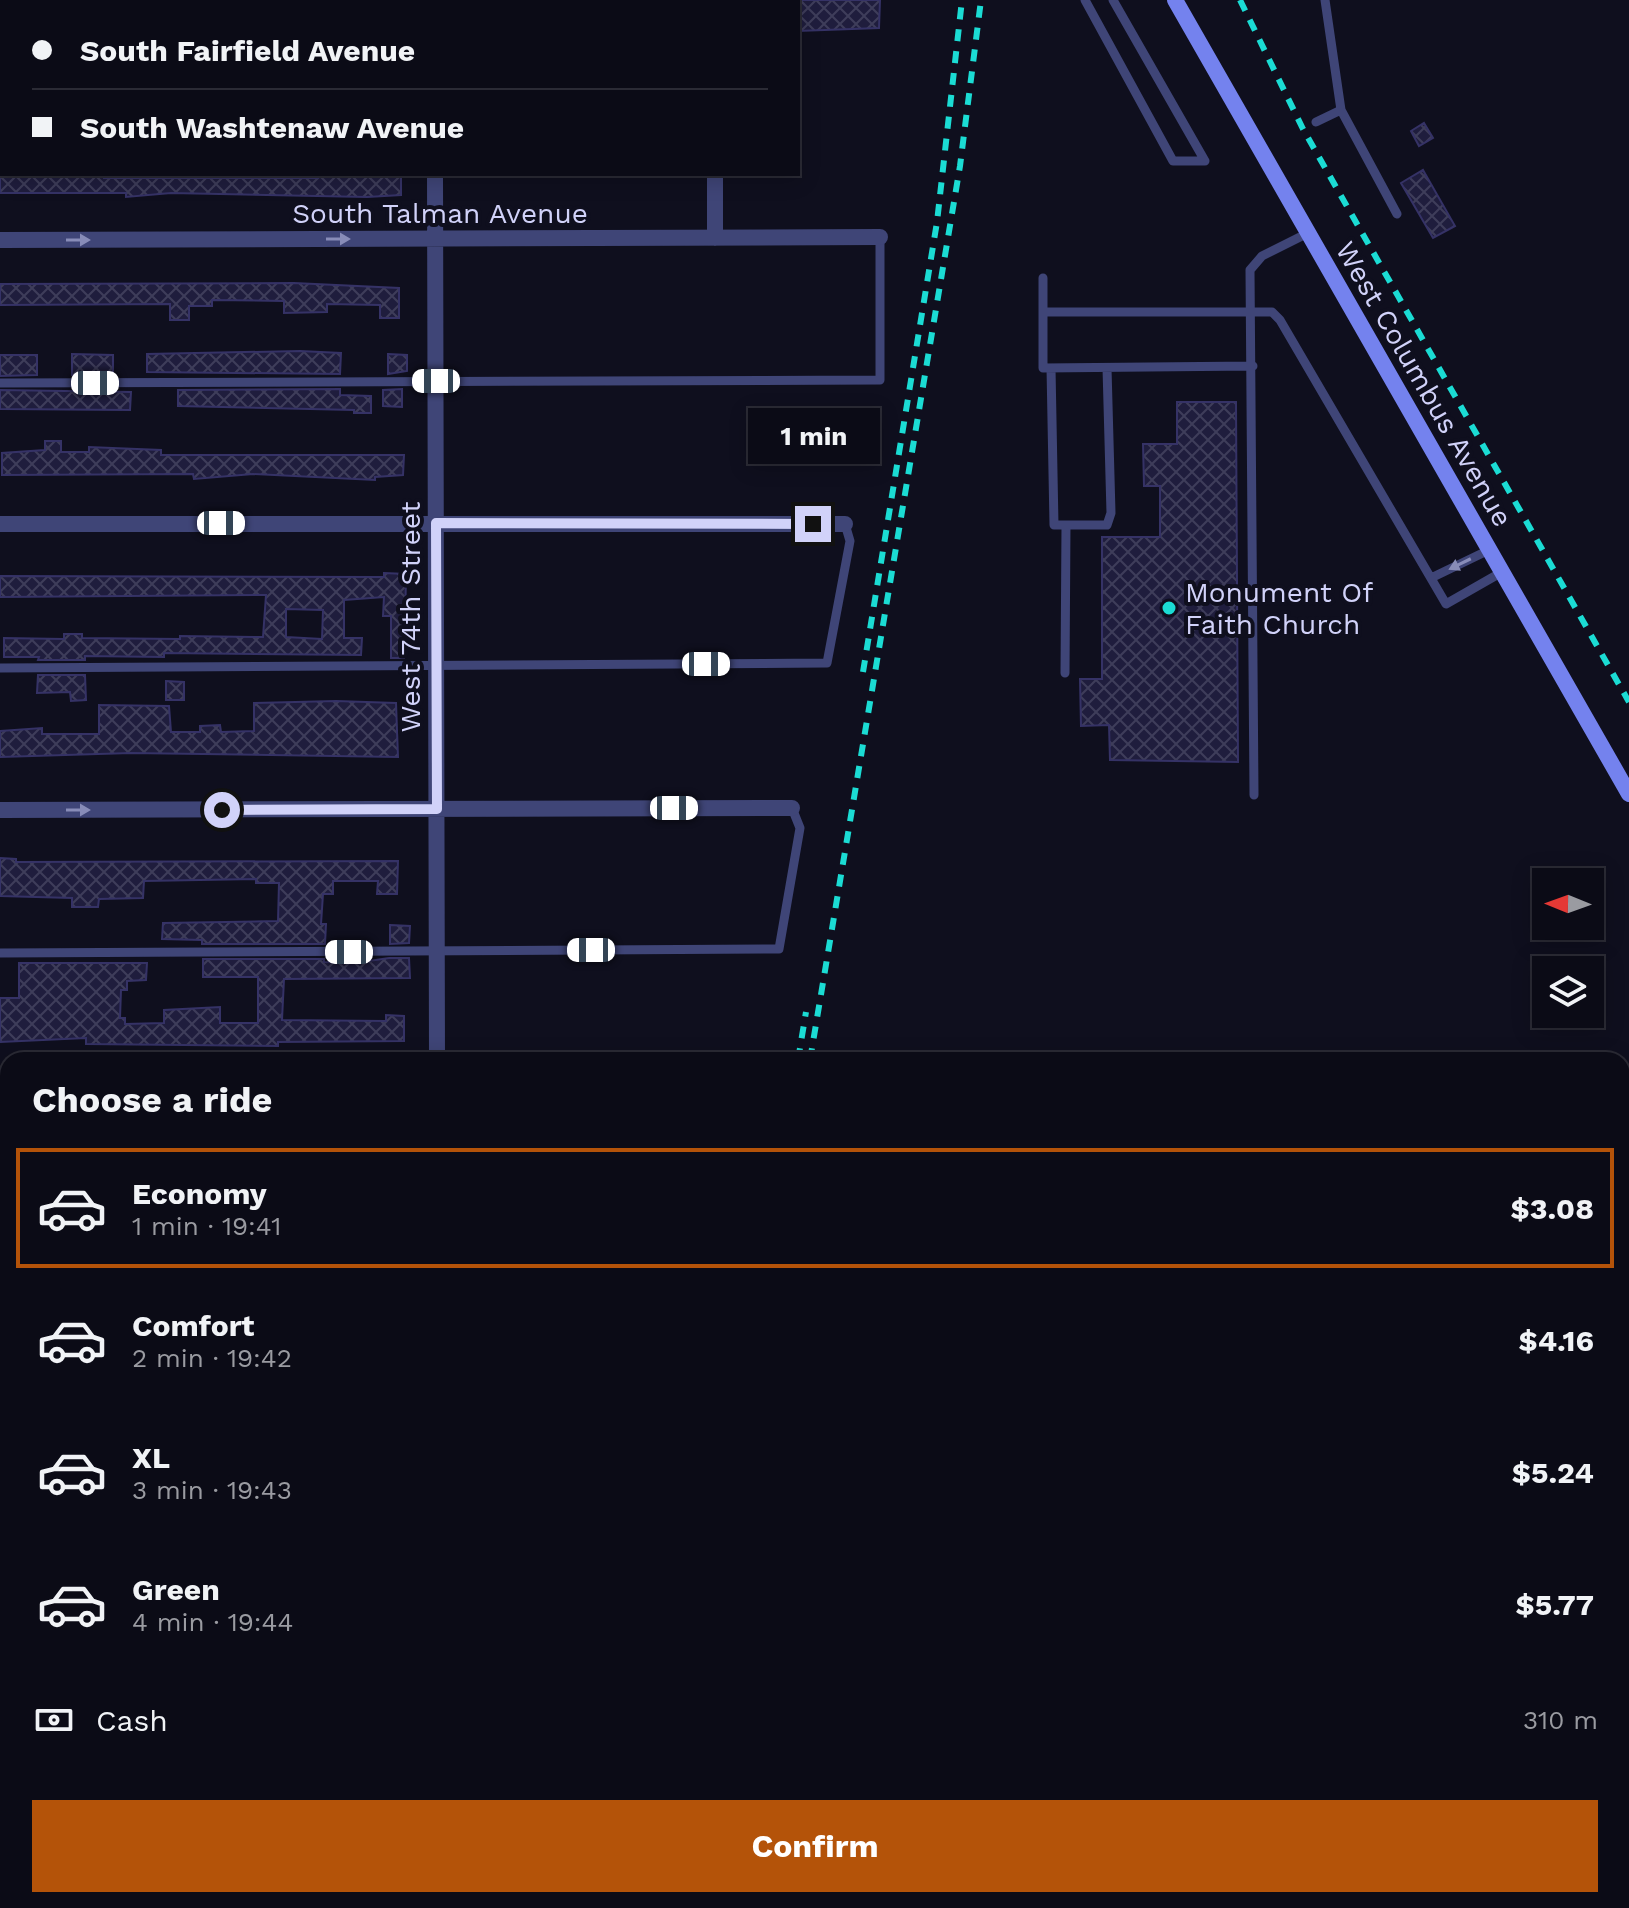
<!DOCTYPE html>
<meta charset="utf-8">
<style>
:root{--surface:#0b0b16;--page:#14141f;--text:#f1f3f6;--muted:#9a9ba1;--line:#2b2b35;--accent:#b45309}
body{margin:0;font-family:"Work Sans",sans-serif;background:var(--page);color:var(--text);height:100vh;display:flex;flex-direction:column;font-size:30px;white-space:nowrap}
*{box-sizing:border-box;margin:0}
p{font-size:26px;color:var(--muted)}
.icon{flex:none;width:44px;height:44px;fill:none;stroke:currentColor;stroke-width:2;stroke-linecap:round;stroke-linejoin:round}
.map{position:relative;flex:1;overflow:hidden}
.sheet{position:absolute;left:0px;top:1052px;width:1630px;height:856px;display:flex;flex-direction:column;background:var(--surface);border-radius:24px 24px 0 0;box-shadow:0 4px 20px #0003,0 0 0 2px var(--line)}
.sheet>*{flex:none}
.hud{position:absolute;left:0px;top:0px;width:800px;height:176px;box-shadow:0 4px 20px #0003,0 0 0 2px var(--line);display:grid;align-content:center;height:176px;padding:0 32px;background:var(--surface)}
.needle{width:52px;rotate:271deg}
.buttons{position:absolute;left:1532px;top:868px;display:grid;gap:16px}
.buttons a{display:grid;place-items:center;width:72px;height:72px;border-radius:0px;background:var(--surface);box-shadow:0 4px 20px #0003,0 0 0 2px var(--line);font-size:40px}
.end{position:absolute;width:36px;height:36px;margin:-18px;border:10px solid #d1d2f9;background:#111;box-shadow:0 0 0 4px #111}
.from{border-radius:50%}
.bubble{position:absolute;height:56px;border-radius:0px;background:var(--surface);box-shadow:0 4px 20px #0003,0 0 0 2px var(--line);font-size:26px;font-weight:700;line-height:56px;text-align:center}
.car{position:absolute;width:24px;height:48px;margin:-24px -12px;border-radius:10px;box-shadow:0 0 6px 2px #0007;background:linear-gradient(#fff 24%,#345 0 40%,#fff 0 76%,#345 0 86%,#fff 0)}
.hud b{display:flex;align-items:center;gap:28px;height:76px;font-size:30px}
.hud b+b{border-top:2px solid var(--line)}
.hud i{width:20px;height:20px;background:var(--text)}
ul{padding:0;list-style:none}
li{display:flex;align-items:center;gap:24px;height:120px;margin:0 16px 12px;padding:0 16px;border:4px solid transparent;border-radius:0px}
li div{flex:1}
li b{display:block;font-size:30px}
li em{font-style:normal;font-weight:700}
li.selected{border-color:var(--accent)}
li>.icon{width:72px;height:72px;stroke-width:1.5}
h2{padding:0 32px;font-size:36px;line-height:96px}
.pay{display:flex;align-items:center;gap:20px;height:88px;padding:0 32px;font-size:30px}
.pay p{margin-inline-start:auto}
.button{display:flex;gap:16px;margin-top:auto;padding:16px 32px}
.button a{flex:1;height:92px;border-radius:0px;background:var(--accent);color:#fff;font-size:32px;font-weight:700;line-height:92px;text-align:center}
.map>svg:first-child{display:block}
.building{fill:url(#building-cross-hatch);stroke:#353266;stroke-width:2;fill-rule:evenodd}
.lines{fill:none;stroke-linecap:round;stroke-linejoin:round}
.service{stroke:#3f4577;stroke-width:9}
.minor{stroke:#3f4577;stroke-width:16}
.secondary{stroke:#7482ee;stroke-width:16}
.rail{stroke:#1bdcd4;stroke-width:6;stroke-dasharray:12 10;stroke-linecap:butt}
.oneway{fill:#888cb8}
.route{stroke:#d1d2f9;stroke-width:10}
.poi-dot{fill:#1bdcd4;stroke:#0f0f1e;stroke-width:3}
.labels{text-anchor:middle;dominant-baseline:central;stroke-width:8;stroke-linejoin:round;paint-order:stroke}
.street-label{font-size:28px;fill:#d1d2f9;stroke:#0f0f1e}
.poi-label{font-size:28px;fill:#d1d2f9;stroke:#0f0f1e;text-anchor:start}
</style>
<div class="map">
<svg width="1629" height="1908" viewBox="0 0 1629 1908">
<defs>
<pattern id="building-cross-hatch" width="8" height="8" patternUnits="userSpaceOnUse" patternTransform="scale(2)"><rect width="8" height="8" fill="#1f1d3d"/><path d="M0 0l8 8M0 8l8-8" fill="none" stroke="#3e3d5a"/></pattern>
</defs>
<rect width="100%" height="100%" fill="#0f0f1e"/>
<!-- building -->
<path class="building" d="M798 0H880L879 28 798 31Z
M1424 123 1433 138 1419 146 1411 131Z
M1423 170 1455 226 1433 238 1401 183Z
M0 174H28V177L88 174H104V178H318V174L401 177V195L367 197 171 193 126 197V193H0Z
M294 283 399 288V318H380V305L327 304V312L284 313V301L212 300V306H189V320H170V304L0 305V284Z
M300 351 341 353 340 374 147 372V354Z
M72 354 113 355V375H72Z
M388 354 407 355V371L388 374Z
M0 355H37V375L0 376Z
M340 389V395L371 396V413H354V410L178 406V390Z
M402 389V407L383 406V390Z
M0 390 131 392 130 410 0 409Z
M1177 402H1236L1238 762 1110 760 1109 725 1081 726 1080 679H1102V537H1160V486H1144L1143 444H1177Z
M45 441H61V452H89V447L161 450V455H404L403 475 375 477V480L253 474 194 479 193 474 2 475V453L45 450Z
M384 573 406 574 405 632H409V649H405L404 658H391V616H383L384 597 344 600V638H362L361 655 164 653V657L85 656V660H38L39 657H4V638L64 639V634H82V638L180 639V636L263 637 266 595 0 597V576L384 577ZM286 609 323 610 322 639 286 637Z
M38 675H85L86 700 71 701 70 692 37 693Z
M166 681 184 682V700H166Z
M336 701 396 703 398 757 131 753 0 757V731L42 728V734H99V705L169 706 171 732H200V726L220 725 221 732 254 731V703Z
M0 858 16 859V862L398 861 397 894H377L378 881H333V894H323L321 924H326L325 944H202V940L162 939 163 923 278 921 279 883H256V879L144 881 143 898 99 899 98 907H72V898L0 896Z
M390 925 410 926 409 943 390 944Z
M389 958H409L410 978 284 979 282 1020 386 1021V1015L404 1016V1041L278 1042V1046L86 1044V1038L0 1042V998H19V963H147L146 980 127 981V990H121L120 1018H125V1024L164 1023V1010L220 1007V1023H258V977H203V959H324V962L355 963Z"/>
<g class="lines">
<!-- service -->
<path class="service" d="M1085 0 1173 161H1205L1113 0
M0 99H2
M1341 110 1397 214
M1316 122 1341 110 1325 0
M1043 278V368L1253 366
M1043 312H1272L1280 320 1446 604 1502 572
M1051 368 1054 525H1107L1111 513 1107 368
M0 383 880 380V237
M1431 578 1489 550
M0 668 827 663 850 541 845 524
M1065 673 1066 525
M1254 795 1250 270 1262 256 1308 233
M0 953 779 949 800 828 792 808
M1622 1181H1629
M0 1238H8
M0 1523H8
M1623 1580 1629 1579
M0 1805H8
M435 1900V1908
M1118 1900V1908"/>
<!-- minor -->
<path class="minor" d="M435 2V0
M716 2V0
M435 174 437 1060
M715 238V174
M0 240 880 237
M0 524H845
M0 810 792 808
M0 1094H8
M0 1379H8
M0 1664H8"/>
<!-- secondary -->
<path class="secondary" d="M1175 0 1629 794"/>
<!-- rail -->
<path class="rail" d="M1240 0 1303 129 1629 702
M863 672 937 222 962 0
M798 1060 806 1012
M810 1060 960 166 981 0
M624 1900V1908
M637 1900V1908
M660 1900V1908
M701 1900V1908"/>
</g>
<!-- one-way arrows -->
<defs><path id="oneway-solid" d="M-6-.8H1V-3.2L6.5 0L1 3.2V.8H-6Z" transform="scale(2)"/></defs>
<g class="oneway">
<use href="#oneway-solid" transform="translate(338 239)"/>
<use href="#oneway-solid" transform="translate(78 240)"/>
<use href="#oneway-solid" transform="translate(1460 564) rotate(154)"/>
<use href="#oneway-solid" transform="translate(78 810)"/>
</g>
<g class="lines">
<!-- route -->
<path class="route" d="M222 810 437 809 436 523 813 524"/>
</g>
<!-- markers -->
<circle class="poi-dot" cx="1169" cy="608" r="8"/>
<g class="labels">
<!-- street labels -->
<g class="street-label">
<text x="440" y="213">South Talman Avenue</text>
<text transform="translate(1424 384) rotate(60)">West Columbus Avenue</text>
<text transform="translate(410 617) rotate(-90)">West 74th Street</text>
</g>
<!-- poi labels -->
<g class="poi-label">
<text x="1185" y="592">Monument Of<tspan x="1185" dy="32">Faith Church</tspan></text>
</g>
</g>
</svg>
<div class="buttons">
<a><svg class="needle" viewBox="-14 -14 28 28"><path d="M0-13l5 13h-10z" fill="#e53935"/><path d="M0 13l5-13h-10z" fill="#9a9ba1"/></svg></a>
<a><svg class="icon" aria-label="layers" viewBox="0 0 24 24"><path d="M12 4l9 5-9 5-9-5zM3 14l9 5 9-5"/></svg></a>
</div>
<i class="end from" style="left:222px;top:810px"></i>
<i class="end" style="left:813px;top:524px"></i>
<div class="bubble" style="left:748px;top:408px;width:132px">1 min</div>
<i class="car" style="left:436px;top:381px;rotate:270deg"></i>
<i class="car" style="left:95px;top:383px;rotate:90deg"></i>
<i class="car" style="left:221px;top:523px;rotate:90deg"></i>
<i class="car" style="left:706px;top:664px;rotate:90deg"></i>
<i class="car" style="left:674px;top:808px;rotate:90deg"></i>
<i class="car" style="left:591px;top:950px;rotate:270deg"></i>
<i class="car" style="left:349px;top:952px;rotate:270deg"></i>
<div class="hud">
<b><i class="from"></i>South Fairfield Avenue</b>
<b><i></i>South Washtenaw Avenue</b>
</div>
<section class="sheet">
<h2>Choose a ride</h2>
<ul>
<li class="selected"><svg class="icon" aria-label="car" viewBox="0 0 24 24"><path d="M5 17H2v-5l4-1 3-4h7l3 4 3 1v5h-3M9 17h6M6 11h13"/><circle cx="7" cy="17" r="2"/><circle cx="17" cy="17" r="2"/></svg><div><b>Economy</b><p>1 min · 19:41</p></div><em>$3.08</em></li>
<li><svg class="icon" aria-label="car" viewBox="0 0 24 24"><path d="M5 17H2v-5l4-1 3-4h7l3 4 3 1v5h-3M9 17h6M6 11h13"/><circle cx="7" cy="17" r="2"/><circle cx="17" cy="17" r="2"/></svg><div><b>Comfort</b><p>2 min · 19:42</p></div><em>$4.16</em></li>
<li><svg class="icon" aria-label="car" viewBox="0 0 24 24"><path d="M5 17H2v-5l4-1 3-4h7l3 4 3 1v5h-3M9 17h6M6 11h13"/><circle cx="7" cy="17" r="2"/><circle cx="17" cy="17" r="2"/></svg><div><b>XL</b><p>3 min · 19:43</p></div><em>$5.24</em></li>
<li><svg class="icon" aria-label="car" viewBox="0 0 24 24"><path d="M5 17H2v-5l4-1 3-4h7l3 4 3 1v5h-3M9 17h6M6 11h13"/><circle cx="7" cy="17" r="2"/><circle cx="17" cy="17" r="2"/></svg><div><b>Green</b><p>4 min · 19:44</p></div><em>$5.77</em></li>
</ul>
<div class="pay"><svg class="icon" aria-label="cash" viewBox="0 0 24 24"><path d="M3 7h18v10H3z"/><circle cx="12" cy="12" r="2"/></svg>Cash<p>310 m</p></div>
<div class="button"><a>Confirm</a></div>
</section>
</div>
